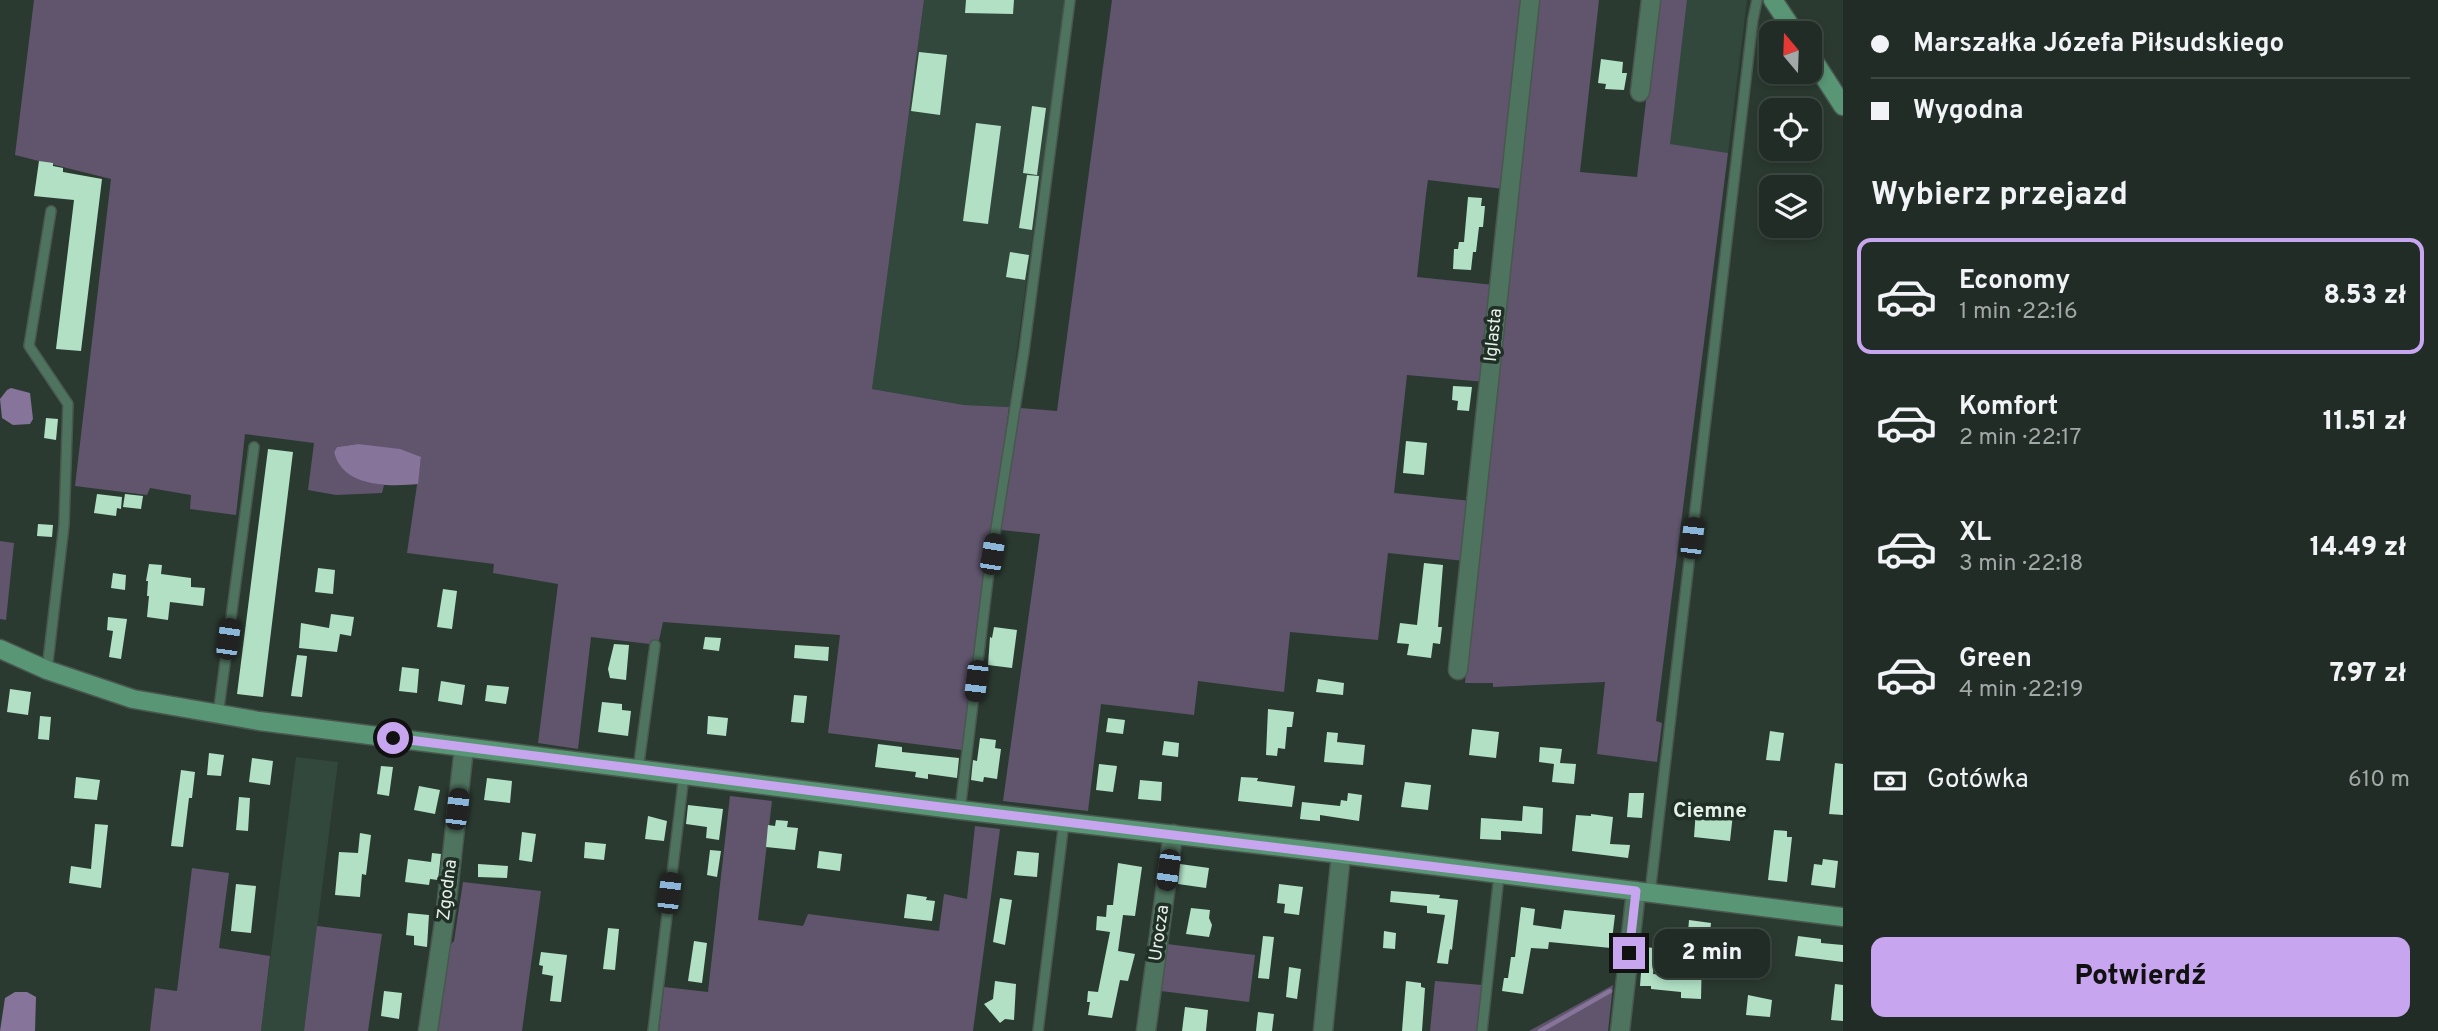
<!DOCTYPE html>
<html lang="pl">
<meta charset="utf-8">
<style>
:root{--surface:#202c25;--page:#28342d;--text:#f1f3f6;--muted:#a2a7a7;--line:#3d4842;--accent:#c8a6ef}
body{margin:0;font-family:Overpass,sans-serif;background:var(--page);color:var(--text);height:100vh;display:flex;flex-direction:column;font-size:26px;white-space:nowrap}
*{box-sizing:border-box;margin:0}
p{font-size:23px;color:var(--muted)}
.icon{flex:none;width:38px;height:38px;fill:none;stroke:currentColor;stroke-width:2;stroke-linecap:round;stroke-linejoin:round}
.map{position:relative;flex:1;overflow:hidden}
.side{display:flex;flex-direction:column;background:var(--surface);width:595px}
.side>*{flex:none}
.guide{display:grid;align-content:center;height:154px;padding:0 28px;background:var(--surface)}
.needle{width:46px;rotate:341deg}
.tools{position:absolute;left:1759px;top:21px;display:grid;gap:14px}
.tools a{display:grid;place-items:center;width:63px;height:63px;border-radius:14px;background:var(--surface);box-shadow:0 4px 10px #0003,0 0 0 2px var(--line);font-size:35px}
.end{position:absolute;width:32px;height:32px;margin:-16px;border:9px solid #c8a6ef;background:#111;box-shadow:0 0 0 4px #111}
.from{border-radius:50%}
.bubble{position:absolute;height:49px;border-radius:14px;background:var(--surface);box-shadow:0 4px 10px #0003,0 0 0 2px var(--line);font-size:23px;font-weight:800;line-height:49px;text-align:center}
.car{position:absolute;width:21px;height:42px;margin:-21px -10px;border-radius:9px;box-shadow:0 0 5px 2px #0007;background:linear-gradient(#222 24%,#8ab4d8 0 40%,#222 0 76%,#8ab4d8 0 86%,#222 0)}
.guide b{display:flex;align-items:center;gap:24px;height:66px;font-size:26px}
.guide b+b{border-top:2px solid var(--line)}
.guide i{width:18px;height:18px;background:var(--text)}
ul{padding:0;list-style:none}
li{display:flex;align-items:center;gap:21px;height:116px;margin:0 14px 10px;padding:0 14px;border:4px solid transparent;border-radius:14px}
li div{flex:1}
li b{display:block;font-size:26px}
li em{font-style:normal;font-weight:800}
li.active{border-color:var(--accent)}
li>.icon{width:63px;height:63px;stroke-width:1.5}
h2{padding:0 28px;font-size:32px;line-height:84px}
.pay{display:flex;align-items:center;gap:18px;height:77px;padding:0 28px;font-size:26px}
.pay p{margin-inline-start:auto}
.button{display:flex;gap:14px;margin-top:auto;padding:14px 28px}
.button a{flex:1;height:80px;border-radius:14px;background:var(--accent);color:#111;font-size:28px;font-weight:800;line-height:80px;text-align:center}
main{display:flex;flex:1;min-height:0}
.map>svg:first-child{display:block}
.built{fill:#32483c}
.green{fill:#60556d}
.water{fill:#86749b}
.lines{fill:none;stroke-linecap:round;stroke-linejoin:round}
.stream{stroke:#86749b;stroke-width:4.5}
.building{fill:#b1e0c5}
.lane-casing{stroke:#49574f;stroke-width:12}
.street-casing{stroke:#49574f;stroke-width:21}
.secondary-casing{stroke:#49574f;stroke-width:21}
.lane{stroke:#4e745f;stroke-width:9}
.street{stroke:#4e745f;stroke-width:18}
.secondary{stroke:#589675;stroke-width:18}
.route{stroke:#c8a6ef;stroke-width:9}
.labels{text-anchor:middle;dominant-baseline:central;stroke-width:7;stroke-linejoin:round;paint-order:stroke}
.street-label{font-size:18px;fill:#e6f0ea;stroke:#213027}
.quarter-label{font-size:21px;font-weight:bold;fill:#e6f0ea;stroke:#213027}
</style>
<main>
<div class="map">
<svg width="1843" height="1031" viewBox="0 0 1843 1031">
<rect width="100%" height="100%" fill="#2b3a31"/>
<!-- built -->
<path class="built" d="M924 0H1065L1009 407 964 405 872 389Z
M1687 0H1747L1728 153 1669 144Z
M296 757 338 762 304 1031H261Z"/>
<!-- green -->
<path class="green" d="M34 0H924L872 389 964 405 1009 407 962 750 828 733 840 635 663 622 658 645 591 637 578 749 538 743 558 584 493 573 494 564 407 553 421 458 358 444 337 447 334 452C340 476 363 480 384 485L382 493 336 495 308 490 314 443 245 434 236 515 190 509 191 495 150 488 147 495 75 486 111 179 15 155Z
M1112 0H1525L1504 189 1428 180 1426 194 1417 277 1494 285 1485 382 1407 375 1394 493 1471 501 1465 561 1388 553 1378 640 1290 632 1284 692 1198 681 1194 715 1101 704 1088 811 1003 801 1040 534 1001 530 1020 408 1057 411Z
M1537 0H1599L1580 172 1637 177 1658 0H1687L1670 144 1728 153 1656 721 1662 723 1657 762 1597 754 1605 682 1493 687V683H1465Z
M0 541 14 543 6 620 0 619Z
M730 796 772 801 758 920 803 926 808 914 939 931 944 894 967 899 975 826 1000 829 973 1031H659L664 987 708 992Z
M192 868 229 873 219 948 270 956 261 1031H150L155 988 177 991Z
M463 882 541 891 522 1031H435L446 949 454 941Z
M317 926 382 934 368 1031H304Z
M1167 944 1255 955 1249 1002 1161 991Z
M1435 981 1482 985 1477 1031H1430Z
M1613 985 1608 1031H1529Z"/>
<!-- water -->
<path class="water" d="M11 388 30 393 33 419 30 424 13 425 2 418 0 399 7 390Z
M358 444 400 449 421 457 418 484C389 487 342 487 334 452L337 447Z
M15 992H27L36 997 35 1031H0L5 998Z"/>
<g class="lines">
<!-- stream -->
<path class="stream" d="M1540 1031 1610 991"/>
</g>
<!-- building -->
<path class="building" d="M966 0H1014L1013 14 965 13Z
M919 52 947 55 940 115 911 111Z
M1601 59 1623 62 1622 73H1627L1624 90 1605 89 1606 84 1598 83Z
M1032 106 1046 108 1037 175 1023 173Z
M976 123 1001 126 988 224 963 221Z
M39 161 53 163V166L63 168V172L102 179 81 351 56 349 74 200 34 196Z
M1027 175 1039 176 1032 230 1019 228Z
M1468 197 1482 198 1481 206H1485L1483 227H1479L1476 252H1473L1471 270 1453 269 1454 249H1458L1459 242H1464Z
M1010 252 1029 255 1025 280 1006 277Z
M1453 386 1472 387 1469 411 1457 410 1458 401 1452 400Z
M46 418 58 419 56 440 44 438Z
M1406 441 1427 443 1424 475 1403 473Z
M268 449 293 452 263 697 237 694Z
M97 494 122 497 121 509 117 508 116 516 94 513Z
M125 494 143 496 141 509 123 507Z
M38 524 53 525 52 537 37 536Z
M1424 563 1443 565 1438 627H1442L1440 644 1433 643 1431 658 1407 655 1409 644 1397 643 1400 623 1417 625Z
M149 564 162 565 161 574 191 578V587L205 588 203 606 170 602 168 620 147 617 149 596H147L148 581H146Z
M318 568 335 570 333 594 315 592Z
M113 573 126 575 125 590 111 588Z
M443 589 457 591 452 629 437 627Z
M331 614 354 617 351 636 340 634 337 652 299 648 301 623 329 628Z
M108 617 127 619 121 659 109 657 113 631 107 630Z
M994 627 1017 630 1012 668 988 665 990 637 992 638Z
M705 637 721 638 719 651 703 649Z
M614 644 629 645 626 680 610 678 608 669Z
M795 645 829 647 828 661 794 658Z
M297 655 307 656 302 697 291 696Z
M402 667 419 669 417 693 399 691Z
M1318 679 1344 683 1343 695 1316 692Z
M441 681 465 685 462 705 438 701Z
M487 685 509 687 506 704 485 701Z
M10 689 31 692 28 715 7 712Z
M794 695 807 696 804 723 791 722Z
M602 702 622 704V710L631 711 628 736 598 732Z
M1268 709 1294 712 1292 727H1287L1285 749 1278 748 1277 756 1266 755Z
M40 716 51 717 49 740 38 739Z
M708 716 728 718 726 736 707 734Z
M1108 718 1125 720 1123 734 1106 732Z
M1472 729 1499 732 1496 758 1469 755Z
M1770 731 1784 733 1780 761 1766 760Z
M1327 732 1338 733 1337 742 1365 745 1363 765 1324 762Z
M980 738 996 740 995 748 1001 749 997 779 984 777 983 782 971 780 973 760 977 761Z
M1164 741 1179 743 1178 757 1162 755Z
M878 744 902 747V752L959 758 957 778 928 774V779L915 777 916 772 875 767Z
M1540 747 1562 749 1560 763 1576 764 1574 784 1552 782 1554 764 1539 762Z
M209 753 224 755 221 776 207 775Z
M252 758 273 761 270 785 249 782Z
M1835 763 1843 764V815L1829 814Z
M1099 764 1117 766 1113 792 1096 790Z
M381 766 393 767 389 796 377 794Z
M181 770 195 772 192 798H189L183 847 171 846Z
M76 777 100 780 97 800 74 798Z
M1241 777 1258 778 1257 781 1295 786 1292 807 1238 801Z
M487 778 512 781 510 803 484 800Z
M1140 780 1162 782 1161 801 1138 799Z
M1405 782 1431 785 1428 810 1401 807Z
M419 786 440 790 435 814 414 810Z
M1348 793 1362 795 1359 821 1320 815V821L1300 819 1302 802 1340 806 1341 800 1347 801Z
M1629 793H1644L1642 818 1627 817Z
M239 797 250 798 248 831 236 830Z
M688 805 723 809 719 840 706 838 707 827 686 824Z
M1523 806 1543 808 1542 834 1501 831V840L1480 839 1481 818 1522 821Z
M1696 810 1733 814 1730 841 1694 837Z
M1591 814 1613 817 1610 844 1630 845 1628 858 1572 851 1576 815 1591 816Z
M648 816 667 821 664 841 645 839Z
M776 820 788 821 787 827 798 828 795 850 766 847 768 825 775 826Z
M95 824 108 825 101 888 69 883 71 866 91 869Z
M1774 830 1787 831V837H1792L1787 882 1768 880Z
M522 832 536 834 532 862 519 860Z
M360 833 371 835 366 875 362 874 360 897 335 895 339 852 358 853Z
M585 842 606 844 604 860 584 858Z
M710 850 721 851 717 877 707 875Z
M819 851 842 854 840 871 817 868Z
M1017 851 1039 853 1037 877 1014 875Z
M432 853 441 854 438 880 430 879 429 885 405 882 408 859 431 862Z
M1823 859 1838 861 1835 888 1811 885 1814 864 1822 865Z
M1118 863 1142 867 1135 916 1123 915 1118 951 1135 954 1128 981 1120 980 1112 1018 1088 1015 1090 1002H1087L1088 991 1098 992 1110 932 1096 930 1097 916 1106 917 1107 905H1113Z
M478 864 508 866 507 878 478 877Z
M1180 864 1209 868 1206 888 1178 884Z
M236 884 256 886 251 933 231 931Z
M1279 884 1303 887 1299 915 1284 913 1285 904 1277 903Z
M1391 891 1440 895 1439 898 1458 900 1452 950 1450 949 1448 964 1437 963 1445 915 1427 913V906L1390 902Z
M907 894 927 897 926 900 935 901 932 921 904 918Z
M1000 898 1012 900 1005 945 993 942Z
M1521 907 1535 909 1533 925 1561 929 1564 910 1615 915 1611 948 1549 942 1548 949 1531 948 1523 994 1502 991 1504 978H1508L1511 957H1515Z
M1191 908 1210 910 1209 918 1212 925 1209 937 1186 934Z
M408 913 429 915 427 947 414 945V936L406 935Z
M1689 920 1711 923 1709 944H1707L1706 954H1702L1701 999 1681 998V992L1651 989V986H1640L1643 947 1655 948 1653 974 1682 977V956H1686Z
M608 928 619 929 615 970 603 969Z
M1384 931 1396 933 1395 949 1383 948Z
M1263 936 1274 937 1269 979 1258 978Z
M1798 936 1821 939V943L1843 945V962L1795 956Z
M694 941 707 943 702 983 688 981Z
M541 952 567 955 561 1002 550 1001 553 976 542 974 543 966 539 965Z
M1289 967 1301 969 1297 999 1286 997Z
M995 981 1016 984 1014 1020 1005 1019 1000 1023 984 1004 993 999Z
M1406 981 1421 983V987L1425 988 1422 1031H1402Z
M1835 984 1843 985V1021L1831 1020Z
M384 991 402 993 399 1019 381 1016Z
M1748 995 1772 1000 1770 1017 1746 1015Z
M1185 1007 1208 1010 1206 1031H1182Z
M1258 1012 1274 1014 1272 1031H1256Z"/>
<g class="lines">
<!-- lane casing -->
<g class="lane-casing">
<path id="lane" d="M47 670 64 525 68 404 29 346 51 211
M218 715 254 447
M638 770 655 645
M960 810 988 579 1024 351 1070 0
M1650 893 1753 19 1757 0
M653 1031 684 775
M1038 1031 1064 822
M1482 1031 1499 875"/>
</g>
<!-- street casing -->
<g class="street-casing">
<path id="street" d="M1640 92 1651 0
M1458 670 1530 0
M428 1031 446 909 464 748
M1146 1031 1173 834
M1323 1031 1341 854
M1620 1031 1636 891"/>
</g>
<!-- secondary casing -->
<g class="secondary-casing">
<path id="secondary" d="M1773 0 1795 33
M1810 55 1843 106
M0 649 47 670 133 699 259 721 960 810 1341 854 1843 917"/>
</g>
<!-- lane -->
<use href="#lane" class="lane"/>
<!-- street -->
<use href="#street" class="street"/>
<!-- secondary -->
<use href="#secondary" class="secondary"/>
</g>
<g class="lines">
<!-- route -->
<path class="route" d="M393 738 933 806 1636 891 1629 953"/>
</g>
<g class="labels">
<!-- street labels -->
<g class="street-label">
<text transform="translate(1494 335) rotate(-84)">Iglasta</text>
<text transform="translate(448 890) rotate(-83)">Zgodna</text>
<text transform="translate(1160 933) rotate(-82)">Urocza</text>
</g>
<!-- quarter labels -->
<g class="quarter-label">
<text x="1710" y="811">Ciemne</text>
</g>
</g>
</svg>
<div class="tools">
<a><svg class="needle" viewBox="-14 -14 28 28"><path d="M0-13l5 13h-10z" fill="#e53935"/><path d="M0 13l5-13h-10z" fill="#a2a7a7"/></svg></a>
<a><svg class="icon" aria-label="locate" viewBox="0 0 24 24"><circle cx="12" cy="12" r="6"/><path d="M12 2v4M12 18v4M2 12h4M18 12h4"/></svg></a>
<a><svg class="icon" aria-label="layers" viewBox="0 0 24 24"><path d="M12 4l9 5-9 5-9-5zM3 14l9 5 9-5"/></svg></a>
</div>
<i class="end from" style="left:393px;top:738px"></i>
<i class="end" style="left:1629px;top:953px"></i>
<div class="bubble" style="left:1654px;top:929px;width:116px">2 min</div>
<i class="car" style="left:1692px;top:538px;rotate:7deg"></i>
<i class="car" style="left:992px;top:554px;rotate:9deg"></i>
<i class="car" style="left:228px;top:639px;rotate:8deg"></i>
<i class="car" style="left:976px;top:681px;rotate:187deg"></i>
<i class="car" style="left:457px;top:809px;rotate:7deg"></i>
<i class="car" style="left:1168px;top:870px;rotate:188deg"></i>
<i class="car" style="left:669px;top:893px;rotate:7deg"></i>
</div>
<section class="side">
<div class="guide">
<b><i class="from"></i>Marszałka Józefa Piłsudskiego</b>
<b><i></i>Wygodna</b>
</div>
<h2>Wybierz przejazd</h2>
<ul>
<li class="active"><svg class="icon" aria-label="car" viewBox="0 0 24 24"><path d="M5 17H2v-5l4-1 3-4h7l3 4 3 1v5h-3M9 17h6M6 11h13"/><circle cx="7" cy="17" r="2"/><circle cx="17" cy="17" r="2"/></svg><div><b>Economy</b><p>1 min · 22:16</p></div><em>8.53 zł</em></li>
<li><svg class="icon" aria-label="car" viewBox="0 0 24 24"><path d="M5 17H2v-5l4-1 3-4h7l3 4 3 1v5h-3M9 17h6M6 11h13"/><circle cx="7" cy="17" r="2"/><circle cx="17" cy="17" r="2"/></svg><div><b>Komfort</b><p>2 min · 22:17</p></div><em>11.51 zł</em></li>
<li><svg class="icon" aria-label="car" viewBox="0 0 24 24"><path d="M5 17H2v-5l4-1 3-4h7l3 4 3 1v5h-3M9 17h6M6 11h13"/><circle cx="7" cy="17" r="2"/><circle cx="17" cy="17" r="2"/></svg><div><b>XL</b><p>3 min · 22:18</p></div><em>14.49 zł</em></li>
<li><svg class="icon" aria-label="car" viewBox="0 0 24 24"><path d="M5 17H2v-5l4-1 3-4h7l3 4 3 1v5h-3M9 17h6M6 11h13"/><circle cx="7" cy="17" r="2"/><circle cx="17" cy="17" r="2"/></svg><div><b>Green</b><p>4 min · 22:19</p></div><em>7.97 zł</em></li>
</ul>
<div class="pay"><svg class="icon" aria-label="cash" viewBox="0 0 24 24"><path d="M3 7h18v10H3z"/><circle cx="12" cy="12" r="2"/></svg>Gotówka<p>610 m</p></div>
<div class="button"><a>Potwierdź</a></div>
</section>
</main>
